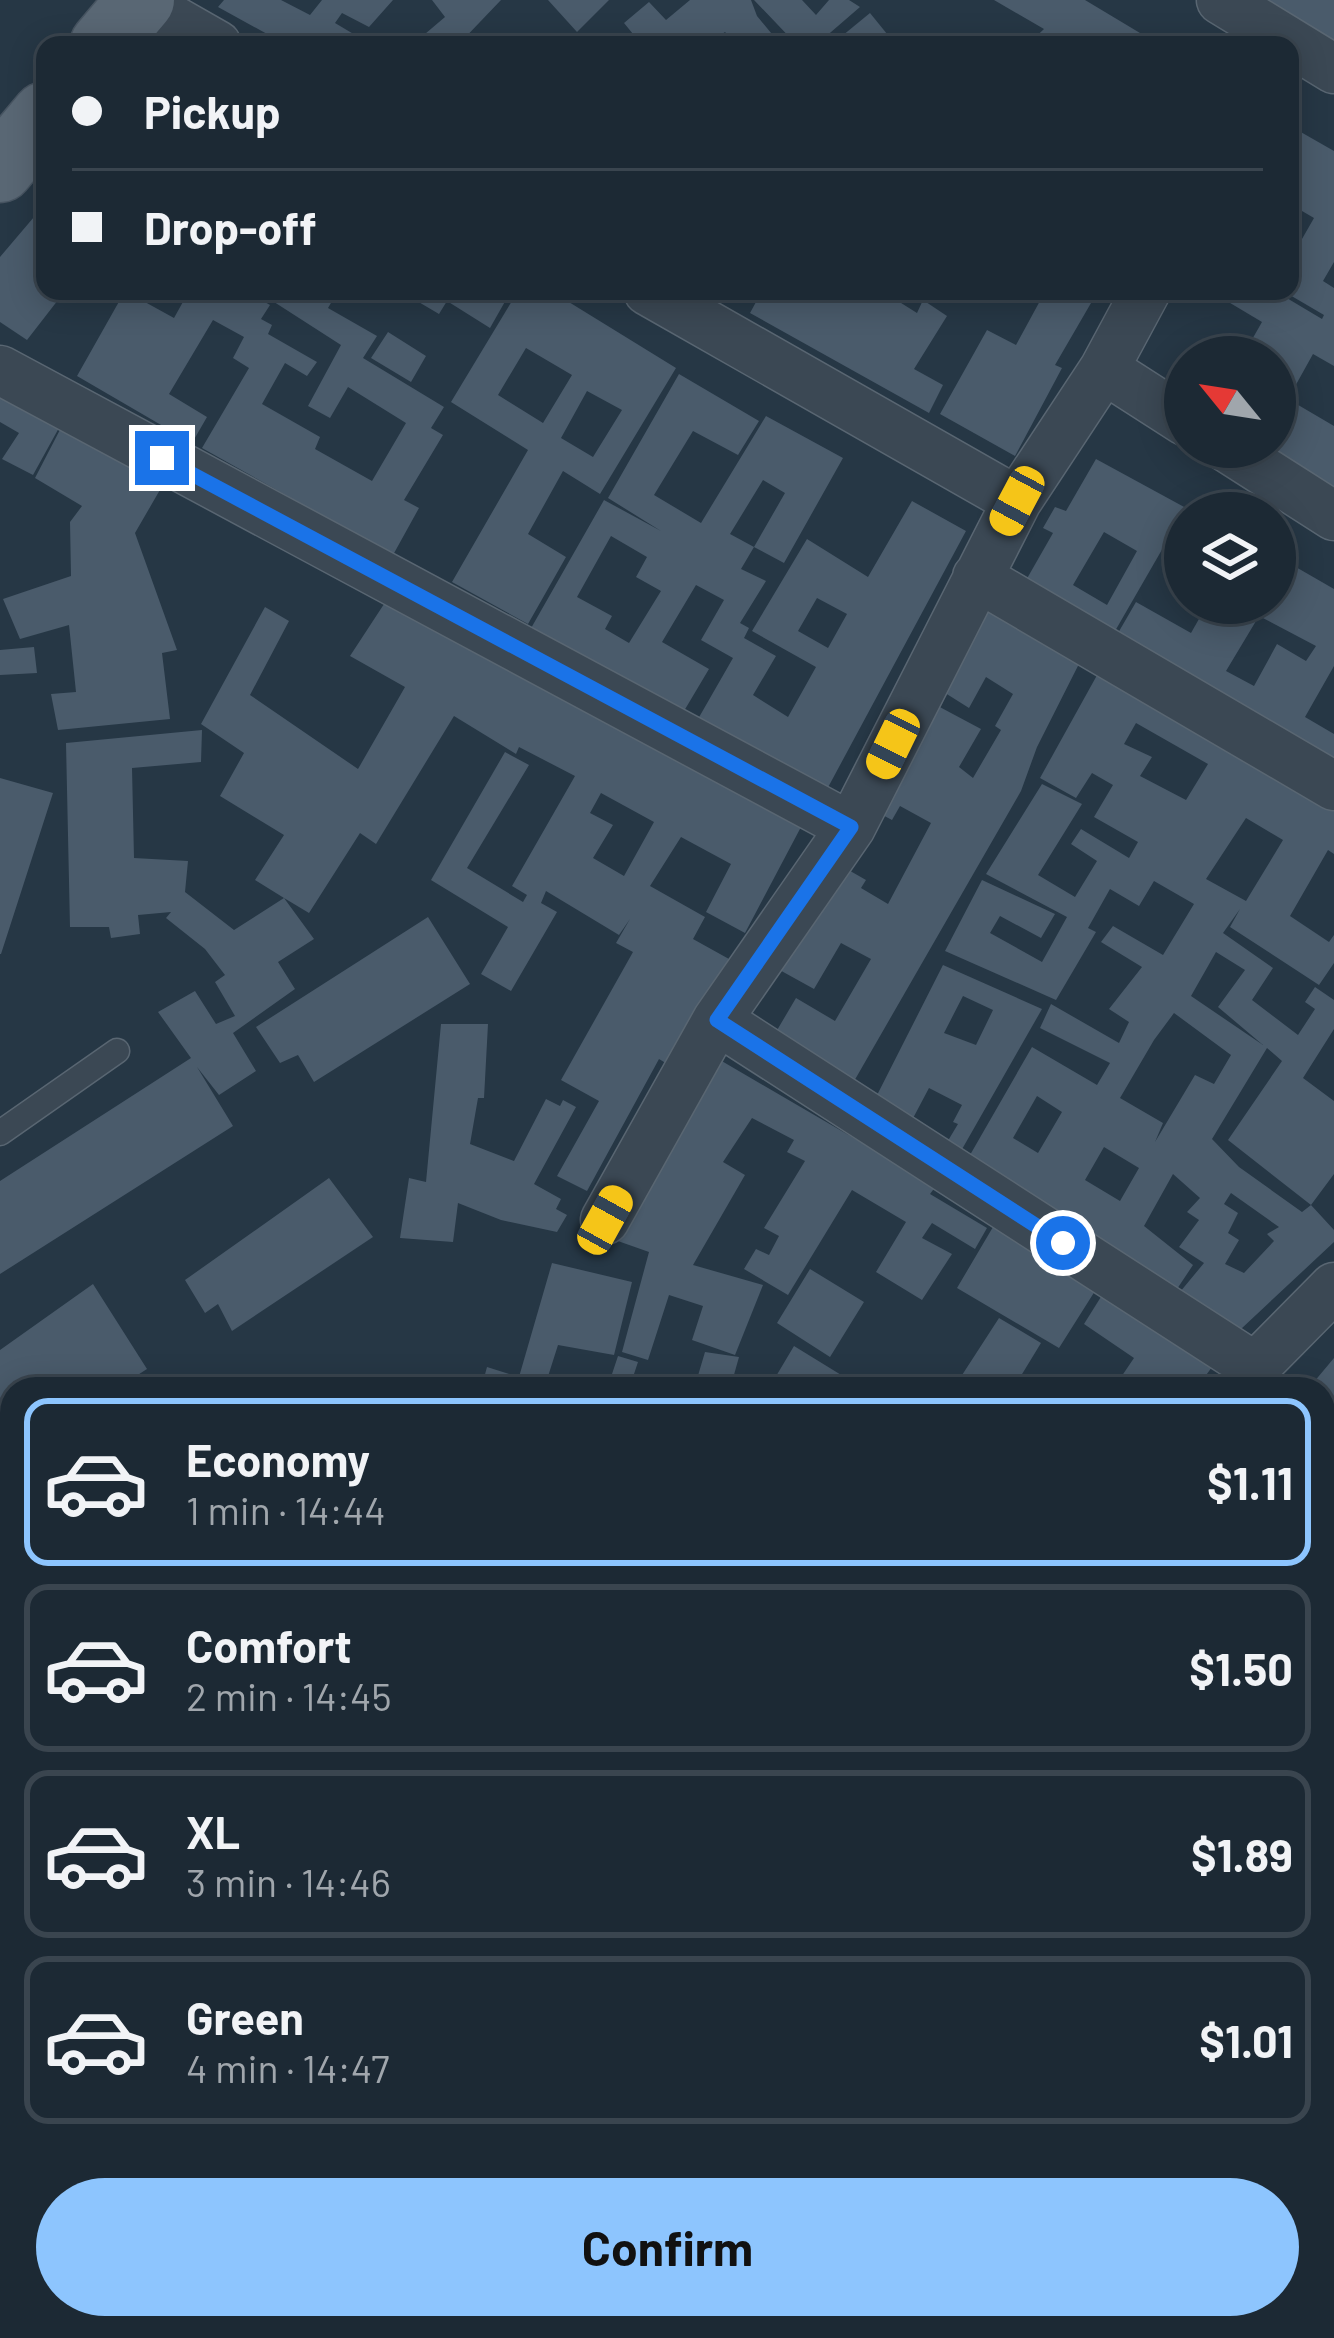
<!DOCTYPE html>
<meta charset="utf-8">
<style>
:root{--surface:#1c2934;--page:#25313c;--text:#f1f3f6;--muted:#a0a6ac;--line:#3a454f;--accent:#8dc5fe}
body{margin:0;font-family:Barlow,sans-serif;background:var(--page);color:var(--text);height:100vh;display:flex;flex-direction:column;font-size:45px;white-space:nowrap}
*{box-sizing:border-box;margin:0}
p{font-size:39px;color:var(--muted)}
.icon{flex:none;width:66px;height:66px;fill:none;stroke:currentColor;stroke-width:2;stroke-linecap:round;stroke-linejoin:round}
.map{position:relative;flex:1;overflow:hidden}
.drawer{position:absolute;left:0px;top:1377px;width:1335px;height:963px;display:flex;flex-direction:column;background:var(--surface);border-radius:36px 36px 0 0;box-shadow:0 6px 30px #0003,0 0 0 3px var(--line)}
.drawer>*{flex:none}
.top-card{position:absolute;left:36px;top:36px;width:1263px;height:264px;border-radius:24px;box-shadow:0 6px 30px #0003,0 0 0 3px var(--line);display:grid;align-content:center;height:264px;padding:0 36px;background:var(--surface)}
.needle{width:78px;rotate:300deg}
.controls{position:absolute;left:1164px;top:336px;display:grid;gap:24px}
.controls a{display:grid;place-items:center;width:132px;height:132px;border-radius:50%;background:var(--surface);box-shadow:0 6px 30px #0003,0 0 0 3px var(--line);font-size:60px}
.end{position:absolute;width:54px;height:54px;margin:-27px;border:15px solid #1a73e8;background:#fff;box-shadow:0 0 0 6px #fff}
.from{border-radius:50%}
.car{position:absolute;width:36px;height:72px;margin:-36px -18px;border-radius:15px;box-shadow:0 0 9px 3px #0007;background:linear-gradient(#f5c518 24%,#345 0 40%,#f5c518 0 76%,#345 0 86%,#f5c518 0)}
.top-card b{display:flex;align-items:center;gap:42px;height:114px;font-size:45px}
.top-card b+b{border-top:3px solid var(--line)}
.top-card i{width:30px;height:30px;background:var(--text)}
ul{padding:21px 0 0;list-style:none}
li{display:flex;align-items:center;gap:36px;height:168px;margin:0 24px 18px;padding:0 12px;border:6px solid var(--line);border-radius:24px}
li div{flex:1}
li b{display:block;font-size:45px}
li em{font-style:normal;font-weight:700}
li.selected{border-color:var(--accent)}
li>.icon{width:108px;height:108px;stroke-width:1.5}
.primary-button{display:flex;gap:24px;margin-top:auto;padding:24px 36px}
.primary-button a{flex:1;height:138px;border-radius:72px;background:var(--accent);color:#111;font-size:48px;font-weight:700;line-height:138px;text-align:center}
.map>svg:first-child{display:block}
.building{fill:#4a5b6b;fill-rule:evenodd}
.lines{fill:none;stroke-linecap:round;stroke-linejoin:round}
.service-casing{stroke:#596672;stroke-width:27}
.minor-casing{stroke:#596672;stroke-width:51}
.primary-casing{stroke:#475461;stroke-width:69}
.service{stroke:#3b4854;stroke-width:24}
.minor{stroke:#3b4854;stroke-width:48}
.primary{stroke:#596774;stroke-width:66}
.route{stroke:#1a73e8;stroke-width:15}
</style>
<div class="map">
<svg width="1334" height="2338" viewBox="0 0 1334 2338">
<rect width="100%" height="100%" fill="#263745"/>
<!-- building -->
<path class="building" d="M224 0H281L310 15 322 0H393L369 27 342 13 335 23 372 45H287L218 7Z
M432 0H501L458 45H412L445 17Z
M548 0H609L577 32Z
M690 0H751L757 16 781 45H737L725 32 707 45H642L624 23 649 2 666 20Z
M754 0H802L816 15 829 0H849L860 7 816 45H797Z
M994 0H1085L1160 45H1027L1044 29Z
M1243 0H1334V52Z
M870 13 896 45H831Z
M1292 127 1334 151V262L1323 281 1334 288V366L1313 354 1288 399 1334 426V506L1237 447H1275V357H1242L1262 322 1210 291H1275L1322 319 1324 315 1283 291H1290V260L1314 218 1290 204Z
M45 204V291H65L27 340 0 322V257Z
M125 291 174 318 189 291H246L270 305 261 319 272 325 268 334 317 362 307 376 285 363 262 404 320 437 315 449 372 481 406 423 348 387 330 418 308 406 341 345 257 291H338L328 308 377 336 363 358 444 407 431 428 443 435 404 500 419 508 393 555 202 448 249 368 233 358 244 337 213 320 169 394 207 417 192 443 77 376Z
M400 291H511L490 328 447 301 439 314Z
M518 291H551L676 368 600 494 563 471 528 534 566 557 528 624 452 582 528 450 451 402ZM526 348 572 375 543 423 498 395ZM587 391 622 410 593 457 561 438Z
M762 291H882L917 313 923 300 947 316 914 369 943 385 929 413 750 313Z
M1028 291H1098L1055 365 1062 368 1015 456 940 414 987 330 1016 345 1041 299Z
M388 332 426 356 411 382 371 358Z
M679 374 759 421 738 455 693 431 654 495 701 523 766 416 843 458 784 563 754 547 785 493 763 480 730 534 754 547 741 569 766 581 740 623 749 628 744 638 776 656 753 695 788 717 816 667 752 631 807 539 868 577 912 501 966 531 825 793 698 719 733 658 701 640 724 600 696 585 662 642 709 669 684 711 530 630 604 500 661 531 608 498ZM611 536 647 557 636 577 661 591 629 643 605 629 612 616 577 597ZM817 598 847 614 828 648 798 631Z
M0 391 60 426 33 475 2 459 19 433 0 422Z
M64 422 168 476 135 533 177 650 162 653 170 719 58 730 51 694 76 692 69 625 20 639 3 599 71 576 70 522 82 506 35 478Z
M1096 459 1186 508 1111 638 1021 589 1053 533 1043 528 1055 507 1066 511ZM1104 532 1137 551 1107 605 1073 585Z
M1185 519V573L1161 558Z
M1275 555 1334 589V666L1305 717 1334 734V772L1114 640 1136 602 1191 633 1208 603H1275ZM1259 616 1316 646 1306 661 1277 644 1254 686 1226 671Z
M993 597 1086 650 1037 747 1021 791 853 1083 773 1037 796 998 835 1021 871 959 841 943 814 989 776 968 838 864 866 880 861 888 888 904 931 823 900 806 892 820 875 811 936 705 981 729 959 767 973 778 1001 730 995 726 1013 694 986 677 969 708 942 691Z
M386 601 801 827 745 933 706 912 731 864 681 837 650 886 705 917 693 939 729 959 669 1065 659 1059 587 1191 557 1176 599 1101 561 1080 633 952 616 943 630 919 619 935 546 891 541 903 557 912 511 991 481 974 508 927 431 880 505 752 529 765 467 868 523 902 527 895 512 886 575 776 519 747 516 754 454 716 376 844 360 833 309 913 284 898 314 939 278 962 295 989 233 1033 256 1071 219 1095 197 1067 233 1126 0 1274V1181L191 1058 158 1012 195 991 216 1024 235 1016 215 982 225 975 205 949 166 918 171 912 138 915 140 934 111 938 109 927H70L66 743 202 730 201 762 132 768 134 858 188 861 185 892 234 930 284 898 255 880 284 835 220 796 244 753 201 724 265 607 289 621 250 695 358 769 405 687 350 656ZM601 793 654 822 624 876 593 858 613 825 590 813Z
M34 647 37 673 0 675V650Z
M1106 659 1334 792V854L1328 850 1290 916 1329 942 1334 935V963L1319 985 1230 927 1240 909 1223 933 1273 968 1252 1000 1298 1035 1315 1009 1305 1002 1315 987 1334 1000V1029L1303 1078 1334 1101V1174L1311 1205 1334 1230V1242L1241 1329 1180 1292 1204 1263 1179 1247 1199 1220 1187 1212 1200 1198 1173 1174 1144 1226 1193 1265 1173 1295 970 1155 1032 1047 1097 1085 1110 1063 1040 1028 1051 1004 1119 1043 1129 1022 1109 1009 1142 967 1101 942 1113 926 1163 955 1194 904 1154 881 1139 906 1110 889 1088 928 1096 932 1056 1000 945 951 982 880 1055 914 1041 938 1000 916 990 933 1042 962 1067 917 986 874 1042 784 1082 804 1038 875 1075 897 1097 861 1071 844 1081 829 1129 858 1138 842 1094 817 1113 785 1092 773 1076 798 1040 778ZM1136 723 1208 764 1186 800 1140 776 1152 757 1124 744ZM1246 818 1283 840 1246 901 1206 879ZM1216 952 1245 970 1218 1007 1263 1045 1191 996ZM1174 1013 1231 1055 1214 1084 1195 1075 1155 1142 1163 1123 1120 1098 1154 1040ZM1267 1048 1282 1061 1228 1140 1311 1205 1302 1212 1239 1167 1212 1139ZM1037 1096 1062 1112 1038 1153 1013 1138ZM1104 1147 1139 1168 1120 1201 1085 1180ZM1231 1193 1279 1227 1267 1234 1274 1241 1244 1273 1225 1264 1239 1240 1228 1233 1238 1213 1224 1204Z
M0 778 53 793 1 954H0Z
M428 917 470 984 314 1082 298 1055 280 1063 256 1027Z
M943 965 1042 1009 961 1151 946 1144 958 1124 953 1122 962 1105 929 1088 911 1122 872 1105ZM963 996 993 1010 976 1045 944 1033Z
M441 1024H488L484 1098H478L470 1144 514 1161 546 1099 560 1106 563 1100 576 1107 534 1184 561 1199 556 1209 567 1215 557 1232 501 1220 458 1203 453 1242 400 1238 409 1178 426 1182Z
M720 1060 936 1186 930 1194 987 1228 975 1249 932 1223 922 1238 952 1254 922 1300 876 1272 906 1222 852 1190 788 1295 744 1269 756 1249 769 1255 779 1236 764 1228 805 1161 787 1152 794 1140 752 1118 723 1162 745 1175 693 1265 763 1285 735 1355 692 1340 703 1306 669 1295 648 1360 622 1352 649 1252 615 1240Z
M329 1178 373 1237 232 1331 218 1304 205 1313 185 1280Z
M993 1227 1095 1291 1059 1348 957 1288Z
M552 1263 632 1282 614 1355 558 1345 544 1389H481L487 1367 519 1377Z
M810 1269 864 1302 830 1357 777 1323Z
M93 1284 147 1369 116 1389H12V1436L0 1419V1350Z
M1104 1292 1212 1367 1196 1389H1113L1134 1358 1084 1324Z
M999 1318 1041 1343 1013 1389H953Z
M794 1346 864 1389H781L772 1383Z
M705 1352 739 1357 730 1389H694Z
M618 1356 638 1362 629 1389H607Z
M1334 1358V1480L1323 1498V1389H1308Z
M1323 1499 1334 1506V1556L1323 1548Z
M1323 1558 1334 1567V1636L1324 1666Z
M12 1594V1676L0 1684V1601Z
M12 1679V1853L0 1829V1687Z
M1333 1795 1334 1998 1330 2011 1334 2013V2139L1324 2169 1323 1826Z
M914 2328H1093L1088 2338H909Z
M1131 2328H1172L1169 2338H1128Z"/>
<g class="lines">
<!-- service casing -->
<g class="service-casing">
<path id="service" d="M0 1133 117 1051
M0 1485 12 1497"/>
</g>
<!-- minor casing -->
<g class="minor-casing">
<path id="minor" d="M1221 0 1334 69
M140 1 217 45
M648 291 1017 501
M1104 369 1185 421
M0 370 851 827
M1226 447 1334 516
M977 577 1334 786
M717 1020 1255 1367
M605 1220 717 1020 851 827 1017 501 1104 369 1146 291
M1241 1389 1255 1367 1334 1287
M475 2338 479 2328
M814 2338 818 2328"/>
</g>
<!-- primary casing -->
<g class="primary-casing">
<path id="primary" d="M103 45 141 0
M0 169 45 115
M0 2124 12 2136
M0 2206 12 2211
M319 2328 345 2338"/>
</g>
<!-- service -->
<use href="#service" class="service"/>
<!-- minor -->
<use href="#minor" class="minor"/>
<!-- primary -->
<use href="#primary" class="primary"/>
</g>
<g class="lines">
<!-- route -->
<path class="route" d="M162 458 851 827 717 1020 1063 1243"/>
</g>
</svg>
<div class="controls">
<a><svg class="needle" viewBox="-14 -14 28 28"><path d="M0-13l5 13h-10z" fill="#e53935"/><path d="M0 13l5-13h-10z" fill="#a0a6ac"/></svg></a>
<a><svg class="icon" aria-label="layers" viewBox="0 0 24 24"><path d="M12 4l9 5-9 5-9-5zM3 14l9 5 9-5"/></svg></a>
</div>
<i class="end from" style="left:1063px;top:1243px"></i>
<i class="end" style="left:162px;top:458px"></i>
<i class="car" style="left:1017px;top:501px;rotate:208deg"></i>
<i class="car" style="left:893px;top:744px;rotate:206deg"></i>
<i class="car" style="left:605px;top:1220px;rotate:29deg"></i>
<div class="top-card">
<b><i class="from"></i>Pickup</b>
<b><i></i>Drop-off</b>
</div>
<section class="drawer">
<ul>
<li class="selected"><svg class="icon" aria-label="car" viewBox="0 0 24 24"><path d="M5 17H2v-5l4-1 3-4h7l3 4 3 1v5h-3M9 17h6M6 11h13"/><circle cx="7" cy="17" r="2"/><circle cx="17" cy="17" r="2"/></svg><div><b>Economy</b><p>1 min · 14:44</p></div><em>$1.11</em></li>
<li><svg class="icon" aria-label="car" viewBox="0 0 24 24"><path d="M5 17H2v-5l4-1 3-4h7l3 4 3 1v5h-3M9 17h6M6 11h13"/><circle cx="7" cy="17" r="2"/><circle cx="17" cy="17" r="2"/></svg><div><b>Comfort</b><p>2 min · 14:45</p></div><em>$1.50</em></li>
<li><svg class="icon" aria-label="car" viewBox="0 0 24 24"><path d="M5 17H2v-5l4-1 3-4h7l3 4 3 1v5h-3M9 17h6M6 11h13"/><circle cx="7" cy="17" r="2"/><circle cx="17" cy="17" r="2"/></svg><div><b>XL</b><p>3 min · 14:46</p></div><em>$1.89</em></li>
<li><svg class="icon" aria-label="car" viewBox="0 0 24 24"><path d="M5 17H2v-5l4-1 3-4h7l3 4 3 1v5h-3M9 17h6M6 11h13"/><circle cx="7" cy="17" r="2"/><circle cx="17" cy="17" r="2"/></svg><div><b>Green</b><p>4 min · 14:47</p></div><em>$1.01</em></li>
</ul>
<div class="primary-button"><a>Confirm</a></div>
</section>
</div>
